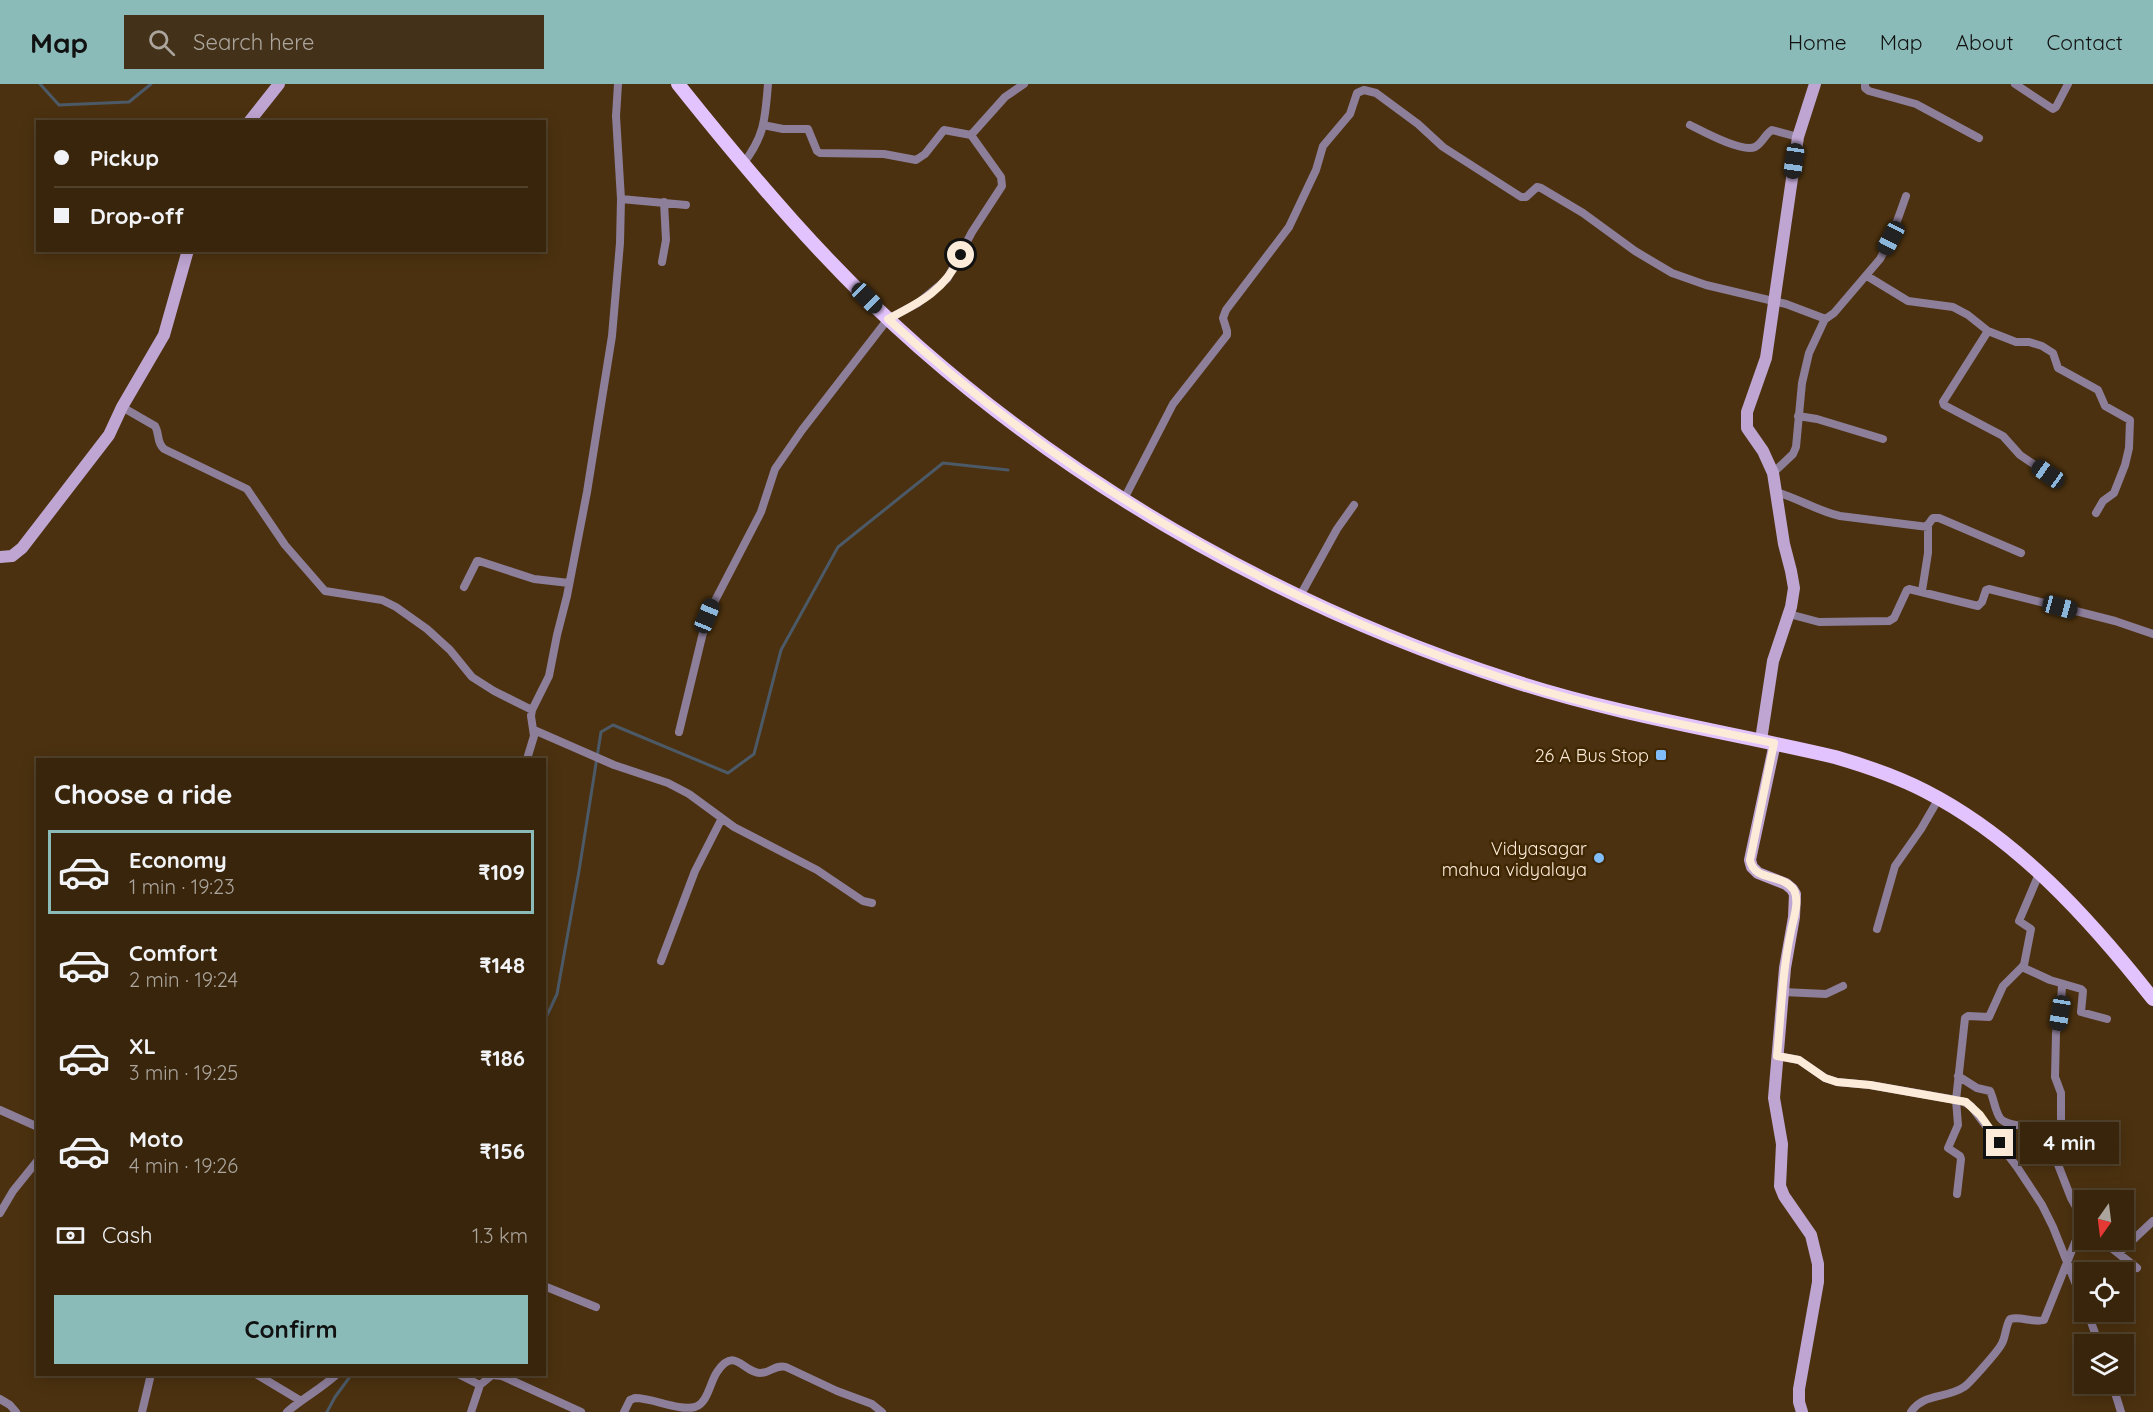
<!DOCTYPE html>
<meta charset="utf-8">
<style>
:root{--surface:#38250b;--page:#433119;--text:#f1f3f6;--muted:#aba59d;--line:#52422c;--accent:#8bbbb9}
body{margin:0;font-family:Quicksand,sans-serif;background:var(--page);color:var(--text);height:100vh;display:flex;flex-direction:column;font-size:22px;white-space:nowrap}
*{box-sizing:border-box;margin:0}
p{font-size:20px;color:var(--muted)}
.icon{flex:none;width:33px;height:33px;fill:none;stroke:currentColor;stroke-width:2;stroke-linecap:round;stroke-linejoin:round}
.map{position:relative;flex:1;overflow:hidden}
.panel{position:absolute;left:36px;top:674px;width:510px;height:618px;display:flex;flex-direction:column;background:var(--surface);border-radius:0px;box-shadow:0 3px 15px #0003,0 0 0 2px var(--line)}
.panel>*{flex:none}
.top-card{position:absolute;left:36px;top:36px;width:510px;height:132px;border-radius:0px;box-shadow:0 3px 15px #0003,0 0 0 2px var(--line);display:grid;align-content:center;height:132px;padding:0 18px;background:var(--surface)}
.needle{width:39px;rotate:194deg}
.tools{position:absolute;left:2074px;top:1106px;display:grid;gap:12px}
.tools a{display:grid;place-items:center;width:60px;height:60px;border-radius:0px;background:var(--surface);box-shadow:0 3px 15px #0003,0 0 0 2px var(--line);font-size:30px}
.end{position:absolute;width:27px;height:27px;margin:-14px;border:8px solid #fcebd9;background:#111;box-shadow:0 0 0 3px #111}
.from{border-radius:50%}
.bubble{position:absolute;height:42px;border-radius:0px;background:var(--surface);box-shadow:0 3px 15px #0003,0 0 0 2px var(--line);font-size:20px;font-weight:700;line-height:42px;text-align:center}
.car{position:absolute;width:18px;height:36px;margin:-18px -9px;border-radius:8px;box-shadow:0 0 4px 2px #0007;background:linear-gradient(#222 24%,#8ab4d8 0 40%,#222 0 76%,#8ab4d8 0 86%,#222 0)}
.top-card b{display:flex;align-items:center;gap:21px;height:57px;font-size:22px}
.top-card b+b{border-top:2px solid var(--line)}
.top-card i{width:15px;height:15px;background:var(--text)}
ul{padding:0;list-style:none}
li{display:flex;align-items:center;gap:18px;height:84px;margin:0 12px 9px;padding:0 6px;border:3px solid transparent;border-radius:0px}
li div{flex:1}
li b{display:block;font-size:22px}
li em{font-style:normal;font-weight:700}
li.selected{border-color:var(--accent)}
li>.icon{width:54px;height:54px;stroke-width:1.5}
h2{padding:0 18px;font-size:27px;line-height:72px}
.pay{display:flex;align-items:center;gap:15px;height:66px;padding:0 18px;font-size:22px}
.pay p{margin-inline-start:auto}
.primary-button{display:flex;gap:12px;margin-top:auto;padding:12px 18px}
.primary-button a{flex:1;height:69px;border-radius:0px;background:var(--accent);color:#111;font-size:24px;font-weight:700;line-height:69px;text-align:center}
header{display:flex;align-items:center;gap:36px;box-sizing:border-box;height:84px;padding:0 30px;background:var(--accent);color:#111}
header strong{font-size:28px}
nav{display:flex;gap:33px;margin-inline-start:auto;font-size:21px}
.search{width:420px;height:54px;background:var(--page);display:flex;align-items:center;gap:15px;box-sizing:border-box;padding:0 21px;border-radius:0px;color:var(--muted);font-size:22px}
.map>svg:first-child{display:block}
.lines{fill:none;stroke-linecap:round;stroke-linejoin:round}
.stream{stroke:#4c5967;stroke-width:3}
.street{stroke:#8d7e9a;stroke-width:8}
.secondary{stroke:#bea5d2;stroke-width:12}
.primary{stroke:#e3c3fd;stroke-width:14}
.route{stroke:#fcebd9;stroke-width:8}
.poi-dot{fill:#80bdfa;stroke:#402703;stroke-width:2}
.labels{text-anchor:middle;dominant-baseline:central;stroke-width:5;stroke-linejoin:round;paint-order:stroke}
.poi-label{font-size:18px;fill:#fcebd9;stroke:#402703;text-anchor:end}
</style>
<header>
<strong>Map</strong>
<div class="search"><svg class="icon" aria-label="search" viewBox="0 0 24 24"><circle cx="10" cy="10" r="6"/><path d="M15 15l6 6"/></svg>Search here</div>
<nav><a>Home</a><a>Map</a><a>About</a><a>Contact</a></nav>
</header>
<div class="map">
<svg width="2153" height="1328" viewBox="0 0 2153 1328">
<rect width="100%" height="100%" fill="#4b310f"/>
<g class="lines">
<!-- stream -->
<path class="stream" d="M40 0 59 21 129 18 151 0
M544 938 557 910 579 787 601 648 613 641 728 689 754 670 781 566 838 463 943 379 1008 386
M327 1328 335 1313 352 1290"/>
<!-- street -->
<path class="street" d="M1865 0V4L1869 7 1916 20 1979 54
M2015 0 2053 25 2056 23 2068 0
M763 41 783 45H808L817 67 820 69 884 70 916 76 925 70 944 46 971 51
M1690 41C1702 47 1742 69 1755 63 1762 60 1765 50 1772 46L1798 53
M743 80C765 51 765 35 768 0
M621 115 686 121
M662 178 666 156 664 118
M1867 192 1908 217 1953 223 1968 231 1988 247 2016 258H2029L2042 262 2053 269 2058 284 2098 306 2105 322 2130 336 2129 364 2125 381 2114 409 2103 417 2096 429
M1824 236 1834 229 1880 175 1891 154 1906 112
M1988 247 1943 318 1944 321 2003 352 2020 371 2048 390
M122 323 155 342C160 350 156 358 164 365L247 405 285 461 325 507 382 516 396 523 427 545 450 566 472 593 494 607 532 626
M1798 332 1817 335 1883 355
M1776 408C1798 414 1817 427 1840 432L1928 443V469L1922 507
M1124 415 1173 320 1227 251V247L1223 234 1226 226 1289 143 1316 86 1323 62 1350 30 1357 9 1364 6 1376 9 1418 40 1443 63 1521 113H1526L1537 103 1541 104 1583 129 1635 167 1672 189 1706 201 1786 220 1823 234 1824 237 1809 269 1802 299 1796 363 1793 370 1773 389
M1927 442 1933 434H1939L2021 469
M464 503 477 477H479L534 495 569 499
M1300 512 1337 445 1354 421
M1789 530 1819 538 1889 537 1894 534 1907 506 1909 505 1978 522 1982 518 1986 506 1989 505 2115 537 2153 550
M534 646 614 681 668 699 689 710 734 743 817 786 863 817 872 819
M679 648 707 532 761 428 775 385 802 346 888 235 918 219 947 195 972 148 1002 102 1001 93 971 51 1005 13 1024 0
M527 675 534 652 531 632 532 626 549 592 557 551 567 512 587 408 612 252 620 159 621 115 616 32 618 0
M1877 845 1895 782 1921 745 1939 714
M661 877 695 787 722 734
M2022 883 2050 896 2081 905 2083 907 2081 928 2107 935
M1783 908 1826 910 1843 902
M1777 972 1799 976 1825 994 1837 998 1870 1001 1962 1017 1971 1022 2017 1083 2042 1121 2053 1143 2085 1223
M1958 992 1977 1004 1990 1007C1994 1015 1995 1027 2000 1034 2007 1044 2033 1040 2045 1047L2071 1114 2085 1139
M0 1026 38 1043
M2050 1055 2059 1053 2061 1051V1009L2055 993 2056 949 2061 922 2062 900
M1957 1110 1961 1075 1960 1072 1948 1064 1958 1041 1956 1016 1965 934 1968 932 1989 933 2003 902 2024 881 2031 845 2019 837 2039 790
M0 1129 13 1107 38 1076
M2100 1155 2137 1184
M2119 1169 2153 1137
M544 1202 596 1223
M2087 1227 2099 1260
M256 1290 301 1317
M458 1290 480 1301 492 1291 502 1292 581 1328
M2112 1299 2121 1328
M0 1315 10 1321 16 1328
M142 1328 151 1290
M287 1328C303 1314 321 1305 337 1290
M471 1328 480 1301
M624 1328 630 1316 635 1314C653 1314 678 1327 695 1323 708 1319 710 1298 717 1288 735 1261 743 1289 760 1289 771 1289 775 1280 786 1283L837 1307 872 1320 882 1328
M1911 1328C1923 1309 1946 1315 1964 1303 1969 1300 1998 1267 2001 1261 2006 1254 2005 1243 2010 1235 2021 1232 2033 1239 2044 1236L2076 1156 2085 1146"/>
<!-- secondary -->
<path class="secondary" d="M249 38 279 0
M0 473 12 472 22 464 109 351 122 323 164 251 188 166
M1761 656 1773 577 1791 523 1794 504 1791 487 1784 460 1773 389 1763 367 1747 344V328L1766 274 1798 53 1815 0
M1775 659 1750 776 1752 783 1758 789 1786 800 1792 805 1795 810 1794 833 1785 884 1774 1014 1782 1060 1780 1102 1784 1112 1811 1151 1818 1180V1198L1799 1305V1318L1802 1328"/>
<!-- primary -->
<path class="primary" d="M678 0C753 94 830 185 920 264 1091 414 1297 528 1513 597 1618 631 1728 648 1835 673 1866 682 1896 692 1925 707 2017 754 2090 835 2153 915"/>
</g>
<g class="lines">
<!-- route -->
<path class="route" d="M961 171C945 206 921 218 888 235 1066 399 1282 522 1511 597 1597 625 1686 641 1774 659L1750 776C1754 798 1783 789 1794 806 1800 818 1793 836 1791 847 1782 888 1781 931 1777 972L1799 976 1825 994 1837 998 1870 1001 1966 1018 1980 1031 2000 1059"/>
</g>
<!-- markers -->
<g class="poi-dot">
<rect x="1655" y="665" width="12" height="12" rx="3"/>
<circle cx="1599" cy="774" r="6"/>
</g>
<g class="labels">
<!-- poi labels -->
<g class="poi-label">
<text x="1649" y="671">26 A Bus Stop</text>
<text x="1587" y="764">Vidyasagar<tspan x="1587" dy="21">mahua vidyalaya</tspan></text>
</g>
</g>
</svg>
<div class="tools">
<a><svg class="needle" viewBox="-14 -14 28 28"><path d="M0-13l5 13h-10z" fill="#e53935"/><path d="M0 13l5-13h-10z" fill="#aba59d"/></svg></a>
<a><svg class="icon" aria-label="locate" viewBox="0 0 24 24"><circle cx="12" cy="12" r="6"/><path d="M12 2v4M12 18v4M2 12h4M18 12h4"/></svg></a>
<a><svg class="icon" aria-label="layers" viewBox="0 0 24 24"><path d="M12 4l9 5-9 5-9-5zM3 14l9 5 9-5"/></svg></a>
</div>
<i class="end from" style="left:961px;top:171px"></i>
<i class="end" style="left:2000px;top:1059px"></i>
<div class="bubble" style="left:2020px;top:1038px;width:99px">4 min</div>
<i class="car" style="left:1794px;top:77px;rotate:188deg"></i>
<i class="car" style="left:1891px;top:154px;rotate:208deg"></i>
<i class="car" style="left:867px;top:214px;rotate:135deg"></i>
<i class="car" style="left:2048px;top:390px;rotate:305deg"></i>
<i class="car" style="left:2060px;top:523px;rotate:105deg"></i>
<i class="car" style="left:707px;top:532px;rotate:22deg"></i>
<i class="car" style="left:2060px;top:929px;rotate:189deg"></i>
<div class="top-card">
<b><i class="from"></i>Pickup</b>
<b><i></i>Drop-off</b>
</div>
<section class="panel">
<h2>Choose a ride</h2>
<ul>
<li class="selected"><svg class="icon" aria-label="car" viewBox="0 0 24 24"><path d="M5 17H2v-5l4-1 3-4h7l3 4 3 1v5h-3M9 17h6M6 11h13"/><circle cx="7" cy="17" r="2"/><circle cx="17" cy="17" r="2"/></svg><div><b>Economy</b><p>1 min · 19:23</p></div><em>₹109</em></li>
<li><svg class="icon" aria-label="car" viewBox="0 0 24 24"><path d="M5 17H2v-5l4-1 3-4h7l3 4 3 1v5h-3M9 17h6M6 11h13"/><circle cx="7" cy="17" r="2"/><circle cx="17" cy="17" r="2"/></svg><div><b>Comfort</b><p>2 min · 19:24</p></div><em>₹148</em></li>
<li><svg class="icon" aria-label="car" viewBox="0 0 24 24"><path d="M5 17H2v-5l4-1 3-4h7l3 4 3 1v5h-3M9 17h6M6 11h13"/><circle cx="7" cy="17" r="2"/><circle cx="17" cy="17" r="2"/></svg><div><b>XL</b><p>3 min · 19:25</p></div><em>₹186</em></li>
<li><svg class="icon" aria-label="car" viewBox="0 0 24 24"><path d="M5 17H2v-5l4-1 3-4h7l3 4 3 1v5h-3M9 17h6M6 11h13"/><circle cx="7" cy="17" r="2"/><circle cx="17" cy="17" r="2"/></svg><div><b>Moto</b><p>4 min · 19:26</p></div><em>₹156</em></li>
</ul>
<div class="pay"><svg class="icon" aria-label="cash" viewBox="0 0 24 24"><path d="M3 7h18v10H3z"/><circle cx="12" cy="12" r="2"/></svg>Cash<p>1.3 km</p></div>
<div class="primary-button"><a>Confirm</a></div>
</section>
</div>
